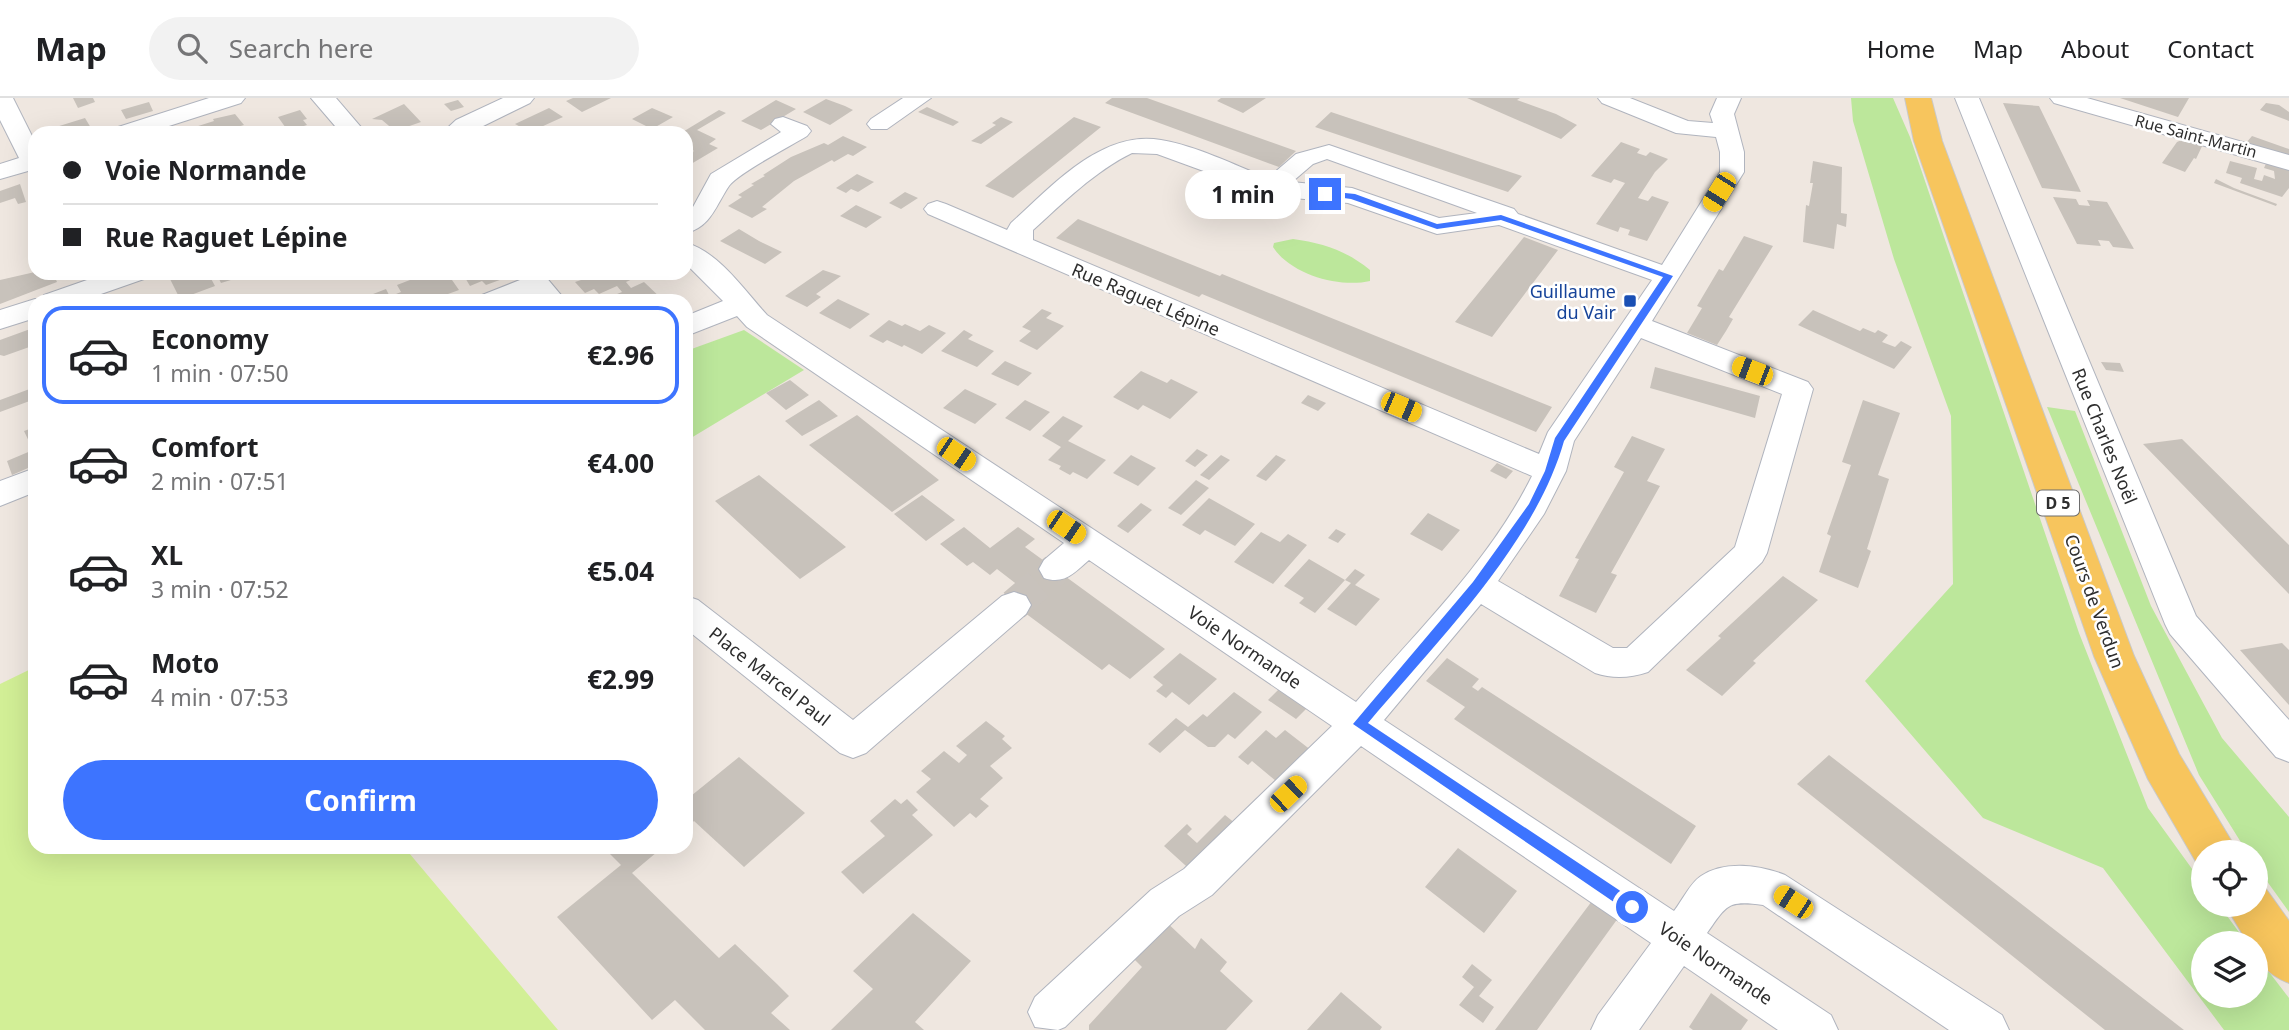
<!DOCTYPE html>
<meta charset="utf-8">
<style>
:root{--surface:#fff;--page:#f2f2f2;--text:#202124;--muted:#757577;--line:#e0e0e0;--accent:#3d74ff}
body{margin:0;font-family:"Noto Sans",sans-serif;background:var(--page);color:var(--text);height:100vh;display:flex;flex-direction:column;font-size:26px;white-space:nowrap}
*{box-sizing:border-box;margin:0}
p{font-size:23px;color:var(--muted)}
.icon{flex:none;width:38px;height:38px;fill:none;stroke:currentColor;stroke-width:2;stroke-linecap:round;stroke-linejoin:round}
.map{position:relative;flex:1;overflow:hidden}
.details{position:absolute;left:28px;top:196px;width:665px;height:560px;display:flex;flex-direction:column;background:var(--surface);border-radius:21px;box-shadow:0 7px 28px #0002}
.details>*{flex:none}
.banner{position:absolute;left:28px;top:28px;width:665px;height:154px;border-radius:21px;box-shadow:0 7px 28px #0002;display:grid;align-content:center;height:154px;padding:0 35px;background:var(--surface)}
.fabs{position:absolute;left:2191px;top:742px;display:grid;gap:14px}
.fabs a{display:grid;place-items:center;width:77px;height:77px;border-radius:50%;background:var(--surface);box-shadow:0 7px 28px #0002;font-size:35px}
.end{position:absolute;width:32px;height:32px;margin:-16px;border:9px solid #3d74ff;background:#fff;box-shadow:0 0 0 4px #fff}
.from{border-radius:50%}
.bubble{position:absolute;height:49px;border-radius:24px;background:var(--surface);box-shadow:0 7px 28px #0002;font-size:23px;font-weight:700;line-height:49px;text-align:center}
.car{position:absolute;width:21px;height:42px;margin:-21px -10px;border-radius:9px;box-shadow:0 0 5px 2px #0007;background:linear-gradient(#f5c518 24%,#345 0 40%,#f5c518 0 76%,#345 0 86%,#f5c518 0)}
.banner b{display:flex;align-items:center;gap:24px;height:66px;font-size:26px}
.banner b+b{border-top:2px solid var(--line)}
.banner i{width:18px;height:18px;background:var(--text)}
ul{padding:12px 0 0;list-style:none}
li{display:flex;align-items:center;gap:21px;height:98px;margin:0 14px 10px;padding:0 21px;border:4px solid transparent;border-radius:21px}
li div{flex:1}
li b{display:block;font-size:26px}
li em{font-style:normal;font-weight:700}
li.on{border-color:var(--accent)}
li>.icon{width:63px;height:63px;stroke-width:1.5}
.cta{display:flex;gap:14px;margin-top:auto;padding:14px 35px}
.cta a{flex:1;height:80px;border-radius:42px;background:var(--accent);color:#fff;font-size:28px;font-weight:700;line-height:80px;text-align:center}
header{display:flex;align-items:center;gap:42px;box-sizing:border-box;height:98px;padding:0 35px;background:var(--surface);border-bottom:2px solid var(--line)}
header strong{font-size:33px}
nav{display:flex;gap:38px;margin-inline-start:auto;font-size:24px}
.search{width:490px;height:63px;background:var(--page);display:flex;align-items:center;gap:18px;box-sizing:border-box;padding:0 24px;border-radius:38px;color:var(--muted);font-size:26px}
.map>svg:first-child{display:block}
.green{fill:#bce79b}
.pitch{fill:#d2ef96}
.building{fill:#c8c2bb}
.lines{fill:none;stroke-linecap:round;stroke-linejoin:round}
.minor-tunnel{stroke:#c8c2bc;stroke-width:32;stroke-dasharray:32 16;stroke-linecap:butt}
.minor-casing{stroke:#b0b4be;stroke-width:2}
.major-casing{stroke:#c9c9c9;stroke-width:2}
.minor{fill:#fff;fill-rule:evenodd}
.major{fill:#f7c55d;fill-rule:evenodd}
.route{fill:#3d74ff}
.transit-dot{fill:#1a4fb4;stroke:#fff;stroke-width:2.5}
.labels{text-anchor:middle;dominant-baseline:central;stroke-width:5;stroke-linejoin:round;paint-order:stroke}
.far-street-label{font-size:16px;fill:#2e2e2e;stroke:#fff}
.shield{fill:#fff;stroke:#6d6d6d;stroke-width:2}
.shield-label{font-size:16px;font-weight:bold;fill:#2e2e2e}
.transit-label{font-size:18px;fill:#164399;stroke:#fff;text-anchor:end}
.street-label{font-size:18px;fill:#2e2e2e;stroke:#fff}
</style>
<header>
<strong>Map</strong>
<div class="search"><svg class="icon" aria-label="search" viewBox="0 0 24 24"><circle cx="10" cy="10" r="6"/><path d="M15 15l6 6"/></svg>Search here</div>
<nav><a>Home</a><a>Map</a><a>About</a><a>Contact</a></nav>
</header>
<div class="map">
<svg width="2289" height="932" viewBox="0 0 2289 932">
<rect width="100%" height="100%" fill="#efe7e0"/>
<!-- green -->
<path class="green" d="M1851 0H1893L1910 39 2079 535 2148 710 2203 786V807H2219L2247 845H2203V898H2256V857L2289 900V932H2224L2103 770 1983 720 1865 583 1953 486 1951 318 1894 161 1853 23Z
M1293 141C1323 145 1347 153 1370 172V183C1340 190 1291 177 1273 149L1274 145Z
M744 232 804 272 686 343V253Z
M2047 309 2075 313 2151 508 2222 640 2289 719V814L2256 768V754H2247L2199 677Z"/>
<!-- pitch -->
<path class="pitch" d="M35 569V749H404L558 932H0V586Z"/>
<!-- building -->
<path class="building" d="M73 0H93L95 4 78 10Z
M573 0H611L582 14 566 3Z
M1112 0H1147L1296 53 1279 69 1105 5Z
M1221 0H1266L1243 15 1217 3Z
M1467 0H1520L1517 2 1556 16 1577 27 1561 41Z
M2120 0H2189L2178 19Z
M826 1 845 8 853 12 830 27 803 14Z
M458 2 464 9 451 13 444 6Z
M776 2 796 11 761 32 741 23Z
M149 4 153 13 126 21 121 12Z
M2003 5 2039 8 2081 94 2042 90Z
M2266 5 2279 7 2289 14V23L2260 12Z
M404 6 421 24 395 33 382 22 372 21Z
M927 9 944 17 959 24 953 28 918 14Z
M549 10 563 19 530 34 515 26Z
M652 10 673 19 652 31 632 21Z
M300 12 307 21 303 22 307 27 288 33 278 19Z
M719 12 726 15 697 32 716 41 709 46 718 50 686 69V58L694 53 686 47V40L689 38 681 35Z
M1331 14 1522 78 1508 94 1315 29Z
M235 16 244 27 217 35H176L214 23 213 21Z
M1001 19 1013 24 981 46 971 43 996 27 992 25Z
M1074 19 1101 29 1013 100 985 88Z
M85 20 91 30 75 35H59L56 29Z
M843 38 867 49 853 58 848 56 834 64 832 62 794 83 762 109 767 111 752 120 728 108 742 99 738 97 754 87 751 86 765 78 763 77 791 59 824 45 828 47Z
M2252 38 2289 51V61L2246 45Z
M2186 40 2204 44 2196 61 2194 60 2185 74 2162 65 2177 44Z
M1621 44 1640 51 1637 55 1646 58 1650 54 1668 61 1655 74 1638 100 1648 103 1652 98 1669 104 1647 143 1628 137 1630 132 1620 129 1618 134 1596 126 1625 85 1614 81 1611 85 1591 78Z
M2268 61 2289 68V90L2282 99 2240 85 2242 80 2226 75 2230 63 2257 70 2254 81 2262 83 2264 77 2275 81 2274 73 2264 70Z
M1813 63 1842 69 1841 115 1847 116 1846 129 1837 126 1834 151 1803 144 1806 107 1809 108 1813 85H1810Z
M857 76 874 84 858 94 851 91 846 95 836 90Z
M2216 81 2234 90 2277 106 2276 108 2214 85Z
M20 86 26 104 18 106 15 100 0 105V93Z
M905 94 918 100 901 111 889 105Z
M2053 99 2076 101 2079 107 2090 108 2087 102 2107 104 2134 151 2113 149 2109 143 2098 142 2101 148 2077 146Z
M856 107 882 119 866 130 840 118Z
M1078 121 1220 178 1222 176 1552 309 1536 334 1202 196 1199 199 1056 140Z
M739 131 759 143 782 154 765 166 720 143Z
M1744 138 1773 148 1729 219 1733 221 1726 233 1717 247 1687 235 1702 210 1697 208 1719 171 1723 173Z
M1524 139 1558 152 1492 239 1455 224Z
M823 172 841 178 816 196 821 199 807 209 785 198Z
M35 174 53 175 57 184 0 206V182Z
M187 175H208L215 188 180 201 170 181Z
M224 175H242L244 178 221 185 218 179Z
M428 175H505L508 179 486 187 482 183 470 188 464 178 452 182 459 192 448 196 451 201 446 203H408L406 200 399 203H355L386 191 390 199 396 196 401 194 397 187Z
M579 175H635L639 178 626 184 631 190 644 184 664 203H600L622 194 617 188 599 196 594 191 585 195 575 184 584 181Z
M838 201 870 216 850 231 819 215Z
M1042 211 1052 215 1046 220 1064 228 1037 252 1019 243 1031 233 1022 229Z
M1813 212 1860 233 1863 230 1875 235 1878 232 1888 237 1882 244 1895 249 1901 243 1912 249 1894 271 1798 227Z
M889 222 902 228 905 226 920 233 929 227 946 235 922 256 904 247 902 249 887 242 883 245 869 238Z
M33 230 35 247 4 258 0 257V242Z
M964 232 973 237 968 241 994 253 977 269 941 253Z
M1005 263 1032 275 1018 288 991 276Z
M2101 264 2120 265 2124 274 2106 272Z
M1655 269 1760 298 1755 320 1650 290Z
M1141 273 1167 285 1171 281 1198 294 1170 321 1143 307 1138 312 1113 299Z
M790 282 809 297 786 312 766 295Z
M35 289V301L0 314V302Z
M965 291 997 306 975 326 943 310Z
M1308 297 1326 305 1318 313 1301 305Z
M819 302 838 318 802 338 785 323Z
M1025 302 1050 314 1030 333 1005 320Z
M1863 302 1900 315 1878 377 1889 381 1867 451 1871 453 1858 490 1819 474 1831 438 1827 436 1851 367 1842 364Z
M857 317 939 382 892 414 809 347Z
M1063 318 1083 328 1068 343 1106 362 1087 381 1073 374 1070 377 1059 371 1061 368 1048 362 1061 349 1042 338Z
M35 329V356L24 333Z
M1632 338 1665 351 1647 383 1660 388 1611 475 1617 477 1596 515 1559 498 1579 461 1575 460 1624 374 1614 369Z
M2182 341 2289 447V496L2143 346Z
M1197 351 1208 357 1195 369 1185 363Z
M33 352 35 367 12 377 7 363Z
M1131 357 1156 370 1138 388 1113 375Z
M1221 357 1230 362 1209 382 1200 377Z
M1276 357 1286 362 1266 383 1256 378Z
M1497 365 1513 373 1506 381 1490 373Z
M759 377 846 449 800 481 715 403Z
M1196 382 1209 390 1181 417 1168 410Z
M922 397 955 422 926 443 894 416Z
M1209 400 1255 426 1235 448 1205 432 1200 437 1182 427Z
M1141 405 1152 412 1128 435 1117 428Z
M1428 415 1460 432 1442 453 1410 436Z
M964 429 990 450 1018 429 1035 441 1025 449 1165 551 1130 581 1109 566 1102 572 1009 503 1023 491 997 471 990 477 973 464 967 468 940 446Z
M1336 431 1346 436 1338 445 1328 440Z
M1261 434 1280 444 1288 436 1307 447 1273 486 1234 464Z
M1309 461 1345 482 1315 515 1299 505 1304 500 1284 488Z
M1355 471 1365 477 1355 487 1380 501 1356 528 1327 511 1351 485 1345 482Z
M1783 478 1818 502 1753 563 1756 565 1722 598 1686 572 1721 540 1718 538Z
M2282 545 2289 552V607L2240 552Z
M1180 555 1217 581 1189 607 1172 594 1166 600 1156 593 1163 587 1153 579Z
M1447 560 1479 581 1472 589 1478 593 1482 589 1696 728 1671 766 1454 621 1465 609 1426 583Z
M1282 588 1310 607 1296 621 1268 602Z
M1234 594 1262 614 1235 641 1228 636 1215 649H1208L1185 632 1160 655 1148 646 1176 620 1188 629 1203 616 1207 619Z
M986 623 1005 638 1002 641 1012 650 990 668 1003 680 980 701 989 708 976 720 970 715 954 729 916 694 931 681 921 673 944 653 959 665 967 657 956 648Z
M1266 632 1276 640 1285 632 1316 656 1283 689 1252 663 1248 667 1238 659Z
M1829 657 2184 932H2105L1797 686Z
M739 659 805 715 744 769 694 723 686 730V702Z
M895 701 901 706 907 701 918 712 912 717 933 737 863 796 841 774 885 738 870 723Z
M1225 717 1242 731 1196 777 1164 748 1187 726 1192 731 1187 736 1197 745Z
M603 749H663L632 775 719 860 735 846 777 886 789 898 771 915 790 932H705L675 902 652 922 557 819 621 767Z
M1458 750 1517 793 1484 835 1425 789Z
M1595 799 1621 816 1537 932H1495Z
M913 815 971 863 915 924 924 932H831L873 891 853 873Z
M1163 821 1195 851 1201 840 1227 864 1220 873 1253 903 1226 932H1089V927L1142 869 1129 856Z
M1472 866 1492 882 1479 898 1494 909 1483 925 1459 907 1474 889 1462 879Z
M1341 894 1382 929 1380 932H1307Z
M1711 895 1748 922 1741 932H1693L1689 929Z"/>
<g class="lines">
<!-- minor-tunnel -->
<path class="minor-tunnel" d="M1014 507 1056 471"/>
<!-- minor casing -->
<g class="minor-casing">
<path id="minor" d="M0 0H13L35 44V71L0 81V66L19 60 0 22Z
M209 0H245L241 5 147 35H111L115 30Z
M311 0H336L366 35H341Z
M503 0H534L530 5 469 35H442L456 22Z
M903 0H931L887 31H871L867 26 871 21Z
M1598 0H1630L1688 23 1713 25 1710 16 1717 0H1741L1734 16 1744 54V74L1652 223 1808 284 1813 291 1767 455 1762 464 1648 574C1630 580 1613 581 1595 575L1481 506 1384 622 1674 813C1682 803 1690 785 1701 778 1725 762 1760 767 1785 777L2002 917 2009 932H1949L1763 807C1727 802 1727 807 1707 835L1831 917 1838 932H1778L1684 868 1639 932H1591L1598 917 1651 845 1361 648 1212 797 1179 818 1065 929 1058 932 1035 929 1028 914 1035 899 1151 792 1184 771 1332 628 1089 462C1074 475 1064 487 1044 480L1039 471 1044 462 1064 445 747 229 737 218 686 238V218L723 203 686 166V145C718 153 745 193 767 217L1356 604C1417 533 1490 463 1532 378L928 116 924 111 928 106 937 103 946 106 1007 132 1011 125C1051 89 1102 31 1161 42 1197 48 1234 67 1268 80L1296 56 1329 47 1514 111 1518 116 1662 167 1720 74V54L1716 39 1676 35 1602 5ZM1132 55 1157 56 1272 98 1348 105 1437 136 1499 127 1652 182 1548 334 1539 356 1033 142V132C1063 105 1095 73 1132 55ZM1327 61 1477 115 1439 120 1352 90 1292 84 1313 66ZM1641 240 1782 296 1735 449 1627 550H1613L1498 483 1544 416 1566 373 1574 343Z
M1955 0H1979L2196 518 2289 622V664L2276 659 2170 536 2165 526Z
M2050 0H2087L2289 57V72L2054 5Z
M783 19 807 28 811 33 807 38C791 48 738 75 729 88 716 107 711 129 686 135V114L693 109 711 76 781 34 771 26 775 21Z
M107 175H147L144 181 81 203H35V220L0 231V212L35 201 40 203 44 197Z
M535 176 545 178 566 203H537L531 196 516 203H478L482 197Z
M35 370V394L0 408V383Z
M1014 494 1026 498 1031 507 1026 516 866 655 853 660 840 655 686 531V498L698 502 853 622 1002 498Z"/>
</g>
<!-- major casing -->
<g class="major-casing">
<path id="major" d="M1905 0H1931L1942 43 2134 558 2179 656 2238 754H2203V770L2199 769 2148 681 2094 558 1914 43Z
M2256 788 2266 791 2289 823V885C2271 878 2256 866 2256 845H2248L2225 807H2256Z"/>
</g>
<!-- minor -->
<use href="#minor" class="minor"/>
<!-- major -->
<use href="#major" class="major"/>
</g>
<!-- route -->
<path class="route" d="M1325 93 1355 96 1437 126 1501 117 1673 178 1564 343C1535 446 1437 543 1368 625L1637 804V813H1627L1353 626 1473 484 1529 406 1545 373 1555 340 1663 179 1501 122 1437 131 1351 101 1322 97Z"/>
<!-- markers -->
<rect class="transit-dot" x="1623" y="196" width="14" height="14" rx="3.5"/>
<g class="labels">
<!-- far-street labels -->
<g class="far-street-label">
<text transform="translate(2196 38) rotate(15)">Rue Saint-Martin</text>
</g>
<!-- shield labels -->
<rect class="shield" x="2037" y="392.5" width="42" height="25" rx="5"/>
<g class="shield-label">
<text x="2058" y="405">D 5</text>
</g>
<!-- transit labels -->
<g class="transit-label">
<text x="1616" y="193">Guillaume<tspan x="1616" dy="21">du Vair</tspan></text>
</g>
<!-- street labels -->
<g class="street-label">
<text transform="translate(1146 201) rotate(23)">Rue Raguet Lépine</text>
<text transform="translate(2105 338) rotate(68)">Rue Charles Noël</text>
<text transform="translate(2095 503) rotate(70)">Cours de Verdun</text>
<text transform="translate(1245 549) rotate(34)">Voie Normande</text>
<text transform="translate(770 578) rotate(38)">Place Marcel Paul</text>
<text transform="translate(1716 865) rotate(34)">Voie Normande</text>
</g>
</g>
</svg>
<div class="fabs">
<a><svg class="icon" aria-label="locate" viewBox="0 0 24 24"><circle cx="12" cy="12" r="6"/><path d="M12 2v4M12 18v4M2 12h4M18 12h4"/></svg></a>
<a><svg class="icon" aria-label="layers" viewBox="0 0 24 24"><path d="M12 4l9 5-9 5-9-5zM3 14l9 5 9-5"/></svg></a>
</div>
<i class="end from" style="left:1632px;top:809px"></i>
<i class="end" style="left:1325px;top:96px"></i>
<div class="bubble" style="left:1185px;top:72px;width:116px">1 min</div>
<i class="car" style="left:1719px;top:94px;rotate:212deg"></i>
<i class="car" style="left:1752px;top:273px;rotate:291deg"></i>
<i class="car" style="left:1401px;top:309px;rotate:113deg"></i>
<i class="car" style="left:956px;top:356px;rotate:124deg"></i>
<i class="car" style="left:1066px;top:429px;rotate:124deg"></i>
<i class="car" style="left:1288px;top:696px;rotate:46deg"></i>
<i class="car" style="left:1793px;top:804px;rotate:303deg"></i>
<div class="banner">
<b><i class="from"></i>Voie Normande</b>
<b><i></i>Rue Raguet Lépine</b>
</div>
<section class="details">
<ul>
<li class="on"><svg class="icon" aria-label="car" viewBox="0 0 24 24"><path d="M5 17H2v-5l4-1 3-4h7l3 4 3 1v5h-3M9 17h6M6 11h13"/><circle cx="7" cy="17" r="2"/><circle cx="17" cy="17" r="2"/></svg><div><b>Economy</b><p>1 min · 07:50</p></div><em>€2.96</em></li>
<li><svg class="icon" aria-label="car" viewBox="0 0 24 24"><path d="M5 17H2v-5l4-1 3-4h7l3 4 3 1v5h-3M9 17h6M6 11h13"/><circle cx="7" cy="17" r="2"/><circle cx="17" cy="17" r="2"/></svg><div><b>Comfort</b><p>2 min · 07:51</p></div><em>€4.00</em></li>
<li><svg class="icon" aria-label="car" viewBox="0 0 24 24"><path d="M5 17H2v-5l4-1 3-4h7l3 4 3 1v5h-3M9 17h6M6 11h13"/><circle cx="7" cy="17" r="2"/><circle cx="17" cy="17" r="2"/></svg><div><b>XL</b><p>3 min · 07:52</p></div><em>€5.04</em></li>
<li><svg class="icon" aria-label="car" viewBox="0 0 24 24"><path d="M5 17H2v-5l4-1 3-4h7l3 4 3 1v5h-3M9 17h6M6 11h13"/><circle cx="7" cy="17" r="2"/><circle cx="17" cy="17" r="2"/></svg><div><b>Moto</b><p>4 min · 07:53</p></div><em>€2.99</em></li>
</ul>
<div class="cta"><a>Confirm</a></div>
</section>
</div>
